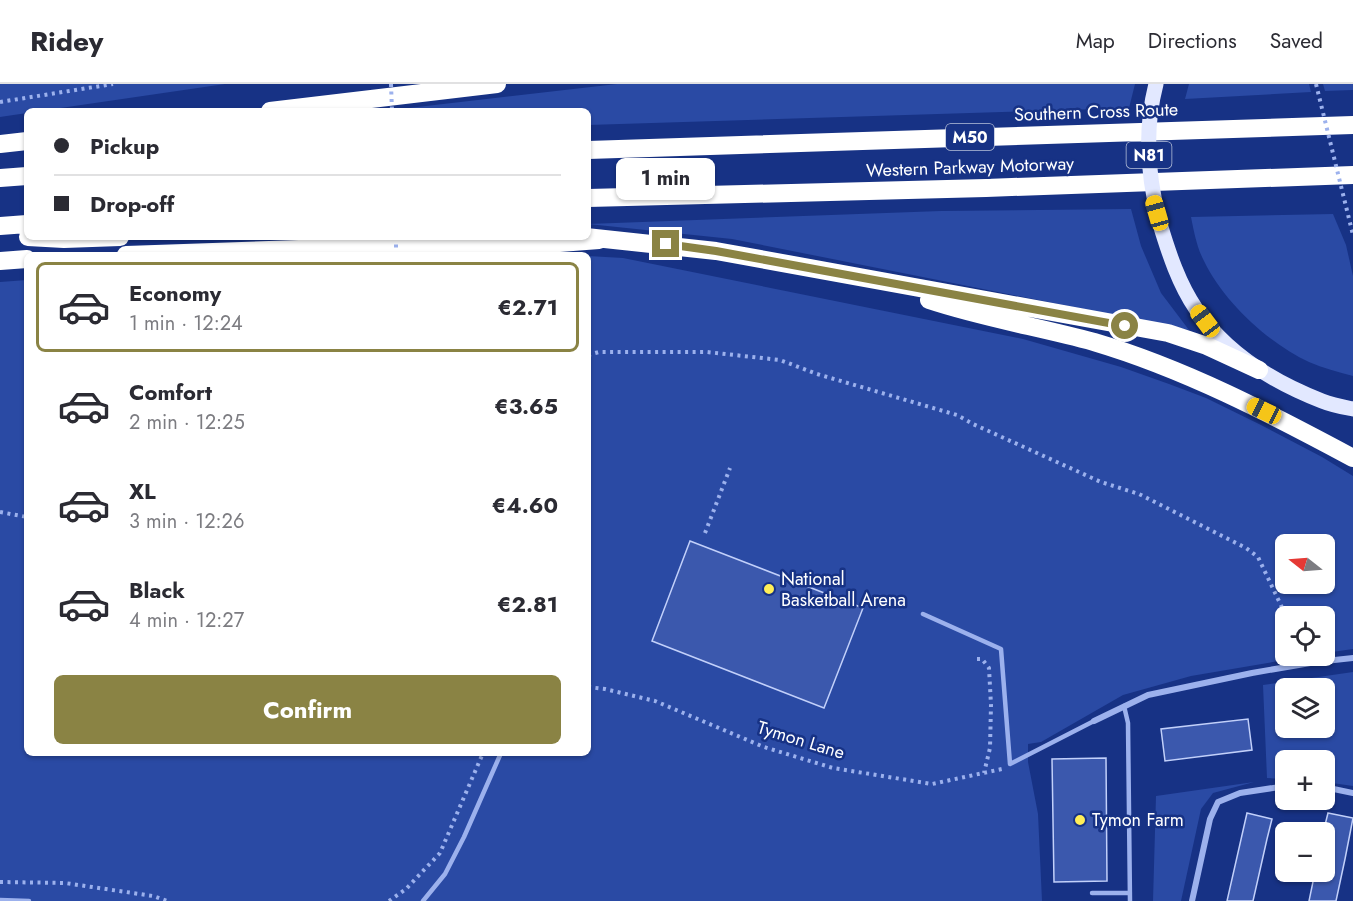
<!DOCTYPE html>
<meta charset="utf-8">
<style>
:root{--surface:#fff;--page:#f2f2f3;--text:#2b2b33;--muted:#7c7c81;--line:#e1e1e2;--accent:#8a8344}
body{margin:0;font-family:Jost,sans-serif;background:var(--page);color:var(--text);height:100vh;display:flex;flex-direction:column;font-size:22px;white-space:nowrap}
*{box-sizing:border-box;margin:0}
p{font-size:20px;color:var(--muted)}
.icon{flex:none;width:33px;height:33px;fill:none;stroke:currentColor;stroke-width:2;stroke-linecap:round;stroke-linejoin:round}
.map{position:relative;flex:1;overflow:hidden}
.drawer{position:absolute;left:24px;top:168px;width:567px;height:504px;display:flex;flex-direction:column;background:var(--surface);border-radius:9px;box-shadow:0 2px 4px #0004}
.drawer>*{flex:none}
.banner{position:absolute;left:24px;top:24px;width:567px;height:132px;border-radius:9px;box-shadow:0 2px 4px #0004;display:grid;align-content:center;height:132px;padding:0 30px;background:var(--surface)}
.needle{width:39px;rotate:287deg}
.tools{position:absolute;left:1275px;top:450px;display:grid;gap:12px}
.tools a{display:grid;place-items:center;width:60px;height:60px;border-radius:9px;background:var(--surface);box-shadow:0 2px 4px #0004;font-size:30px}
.end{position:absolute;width:27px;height:27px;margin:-14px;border:8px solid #8a8344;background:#fff;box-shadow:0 0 0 3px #fff}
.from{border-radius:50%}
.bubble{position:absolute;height:42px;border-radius:9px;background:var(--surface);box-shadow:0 2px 4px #0004;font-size:20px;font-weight:700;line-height:42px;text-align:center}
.car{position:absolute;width:18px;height:36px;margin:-18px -9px;border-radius:8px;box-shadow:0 0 4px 2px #0007;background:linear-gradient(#f5c518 24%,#345 0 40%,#f5c518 0 76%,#345 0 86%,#f5c518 0)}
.banner b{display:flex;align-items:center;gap:21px;height:57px;font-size:22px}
.banner b+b{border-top:2px solid var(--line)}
.banner i{width:15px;height:15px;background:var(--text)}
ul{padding:10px 0 0;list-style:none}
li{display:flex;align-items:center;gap:18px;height:90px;margin:0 12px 9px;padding:0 18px;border:3px solid transparent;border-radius:9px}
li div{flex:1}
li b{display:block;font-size:22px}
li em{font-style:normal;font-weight:700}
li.current{border-color:var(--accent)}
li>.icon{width:54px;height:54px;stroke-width:1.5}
.cta{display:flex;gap:12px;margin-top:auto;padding:12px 30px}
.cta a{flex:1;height:69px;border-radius:9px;background:var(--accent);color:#fff;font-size:24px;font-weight:700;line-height:69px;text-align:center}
header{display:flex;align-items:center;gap:36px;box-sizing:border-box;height:84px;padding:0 30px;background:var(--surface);border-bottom:2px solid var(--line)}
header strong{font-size:28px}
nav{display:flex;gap:33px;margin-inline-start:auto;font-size:21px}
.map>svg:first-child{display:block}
.green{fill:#2a4aa4;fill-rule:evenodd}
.building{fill:#3b58ad;stroke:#c2d0fa;stroke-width:1.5}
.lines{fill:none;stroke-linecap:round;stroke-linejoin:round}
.path{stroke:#9cb1ed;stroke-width:4;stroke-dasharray:3 4.5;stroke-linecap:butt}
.lane{stroke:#9cb1ed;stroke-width:4.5}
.street{stroke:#9cb1ed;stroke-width:6}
.primary{stroke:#e2e8ff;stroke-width:15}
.highway{stroke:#fff;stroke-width:18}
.path-bridge{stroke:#9cb1ed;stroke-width:4;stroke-dasharray:3 4.5;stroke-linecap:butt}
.primary-bridge{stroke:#e2e8ff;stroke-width:15}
.route{stroke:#8a8344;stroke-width:8}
.poi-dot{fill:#ffee58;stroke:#173285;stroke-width:2}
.labels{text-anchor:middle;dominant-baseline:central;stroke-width:5;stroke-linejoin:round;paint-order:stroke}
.shield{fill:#173285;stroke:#b9c2da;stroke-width:1.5}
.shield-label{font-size:16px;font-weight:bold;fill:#fff}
.street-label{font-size:18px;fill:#fff;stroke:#173285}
.poi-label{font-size:18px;fill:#fff;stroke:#173285;text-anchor:start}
</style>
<header>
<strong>Ridey</strong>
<nav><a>Map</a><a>Directions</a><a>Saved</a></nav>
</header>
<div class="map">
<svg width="1353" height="817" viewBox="0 0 1353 817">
<rect width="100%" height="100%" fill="#173285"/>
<!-- green -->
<path class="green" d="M0 0H225L40 27H27V29L0 33Z
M617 0H1135L1129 24 588 41V27H383Z
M1189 0H1309L1311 8 1185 15Z
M1323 0H1353V6L1325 7Z
M1131 125 1141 162 1161 209 1189 246 732 155 588 140 941 127Z
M1333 130 1346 161 1353 192V292C1338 288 1323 284 1309 278 1269 260 1223 217 1204 177 1197 164 1194 148 1191 133Z
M588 172 623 174 1023 255 1121 283 1169 300 1206 314 1261 341 1322 373 1353 392V565L1325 569 1324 532H1286V572H1308L1191 592 1123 611 1041 658 1028 660V678L1038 730 1042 817H0V198L27 196V669H588ZM1286 460H1324V500H1286Z
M1353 588V702L1325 698 1324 676H1286L1285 695 1267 694 1263 601ZM1286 604H1324V644H1286Z
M1254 698 1213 709 1201 725 1181 817H1153L1156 712Z"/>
<!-- building -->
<path class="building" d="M690 457 863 524 824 624 652 557Z
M1248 635 1252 666 1165 677 1161 645Z
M1106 674 1107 797 1054 798 1052 675Z
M1247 729 1272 735 1267 755 1253 817H1227Z
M1328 729 1353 734 1345 775 1336 817H1309L1315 788H1324V745Z"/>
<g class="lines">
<!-- path -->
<path class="path" d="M0 18 113 0
M588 271 599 268H707L780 276 817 290 957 331 973 340 1101 398 1139 410 1246 464 1258 473 1286 532
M0 428 27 433
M705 449 730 384
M977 575H982L989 584 991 621 990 664 984 689
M588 603 605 605 655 617 764 663 833 684 932 700 1002 685
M0 798 65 799 153 812 167 817
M389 817 406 805 440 769 483 669"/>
<!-- lane -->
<path class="lane" d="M923 530 1001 565 1010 680 1094 637
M1124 622 1128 639 1130 817
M1092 809H1130
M0 816 29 817
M423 817 445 790 464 753 501 669"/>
<!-- street -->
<path class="street" d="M1094 637 1148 611 1252 589 1316 578 1353 574
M1324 703 1353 709
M1192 817 1210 735 1218 718 1240 709 1286 702"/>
<!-- primary -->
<path class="primary" d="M1160 140C1169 170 1179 200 1196 225 1226 269 1273 298 1322 317 1332 321 1343 323 1353 325"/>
<!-- highway -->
<path class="highway" d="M270 27 497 0
M0 60 27 57
M588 66 1353 41
M0 94 27 92
M588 114 986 104 1353 91
M0 142 27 140
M28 153 64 155 120 153
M586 153 716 167 1168 249 1207 262 1259 286
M126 171 358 163 533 161 599 156
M0 177 27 175
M929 216C983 234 1039 243 1094 258 1185 285 1269 329 1353 374"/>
<!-- path-bridge -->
<path class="path-bridge" d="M391 0 392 27
M1316 0 1353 151
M396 153V171"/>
<!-- primary-bridge -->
<path class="primary-bridge" d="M1156 0C1144 46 1148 95 1160 140"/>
</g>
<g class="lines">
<!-- route -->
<path class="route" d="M666 160 716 167 1125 242"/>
</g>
<!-- markers -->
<g class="poi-dot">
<circle cx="769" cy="505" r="6"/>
<circle cx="1080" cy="736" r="6"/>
</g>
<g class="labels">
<!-- shield labels -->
<g class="shield">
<rect x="946" y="40" width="48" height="26" rx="4.5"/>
<rect x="1126.5" y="58" width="45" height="26" rx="4.5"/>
</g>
<g class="shield-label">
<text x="970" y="53">M50</text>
<text x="1149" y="71">N81</text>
</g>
<!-- street labels -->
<g class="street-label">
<text transform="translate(1096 28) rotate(-2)">Southern Cross Route</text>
<text transform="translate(970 83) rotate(-2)">Western Parkway Motorway</text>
<text transform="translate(801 656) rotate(17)">Tymon Lane</text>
</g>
<!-- poi labels -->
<g class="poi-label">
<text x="781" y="495">National<tspan x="781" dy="21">Basketball Arena</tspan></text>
<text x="1092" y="736">Tymon Farm</text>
</g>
</g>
</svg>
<div class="tools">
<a><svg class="needle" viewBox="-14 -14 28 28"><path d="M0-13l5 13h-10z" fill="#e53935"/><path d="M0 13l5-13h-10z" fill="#7c7c81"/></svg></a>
<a><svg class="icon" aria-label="locate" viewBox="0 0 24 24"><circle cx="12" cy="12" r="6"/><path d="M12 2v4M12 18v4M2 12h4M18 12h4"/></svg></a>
<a><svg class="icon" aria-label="layers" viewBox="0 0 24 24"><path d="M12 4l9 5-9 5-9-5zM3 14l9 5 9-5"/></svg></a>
<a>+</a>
<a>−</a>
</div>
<i class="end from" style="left:1125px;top:242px"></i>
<i class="end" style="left:666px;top:160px"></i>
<div class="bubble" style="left:616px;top:74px;width:99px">1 min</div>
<i class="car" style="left:1157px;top:129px;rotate:344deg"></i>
<i class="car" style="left:1205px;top:237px;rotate:323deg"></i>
<i class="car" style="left:1264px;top:327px;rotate:296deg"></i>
<div class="banner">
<b><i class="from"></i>Pickup</b>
<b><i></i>Drop-off</b>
</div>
<section class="drawer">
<ul>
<li class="current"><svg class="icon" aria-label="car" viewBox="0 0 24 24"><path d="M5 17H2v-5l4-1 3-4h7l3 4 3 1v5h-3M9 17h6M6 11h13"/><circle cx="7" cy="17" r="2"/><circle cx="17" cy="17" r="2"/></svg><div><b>Economy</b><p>1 min · 12:24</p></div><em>€2.71</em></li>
<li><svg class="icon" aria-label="car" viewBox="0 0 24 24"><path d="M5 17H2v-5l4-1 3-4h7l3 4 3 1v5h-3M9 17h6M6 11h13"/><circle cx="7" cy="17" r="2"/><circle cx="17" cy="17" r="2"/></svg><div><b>Comfort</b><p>2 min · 12:25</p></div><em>€3.65</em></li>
<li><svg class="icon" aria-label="car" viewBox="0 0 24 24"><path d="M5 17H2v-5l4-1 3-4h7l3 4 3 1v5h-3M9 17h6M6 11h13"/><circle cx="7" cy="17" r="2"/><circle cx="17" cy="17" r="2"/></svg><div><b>XL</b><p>3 min · 12:26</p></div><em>€4.60</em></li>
<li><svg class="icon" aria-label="car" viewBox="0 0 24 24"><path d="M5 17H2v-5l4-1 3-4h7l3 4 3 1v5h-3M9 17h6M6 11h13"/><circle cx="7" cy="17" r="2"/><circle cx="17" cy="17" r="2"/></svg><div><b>Black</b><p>4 min · 12:27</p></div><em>€2.81</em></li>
</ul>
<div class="cta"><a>Confirm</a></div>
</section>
</div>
